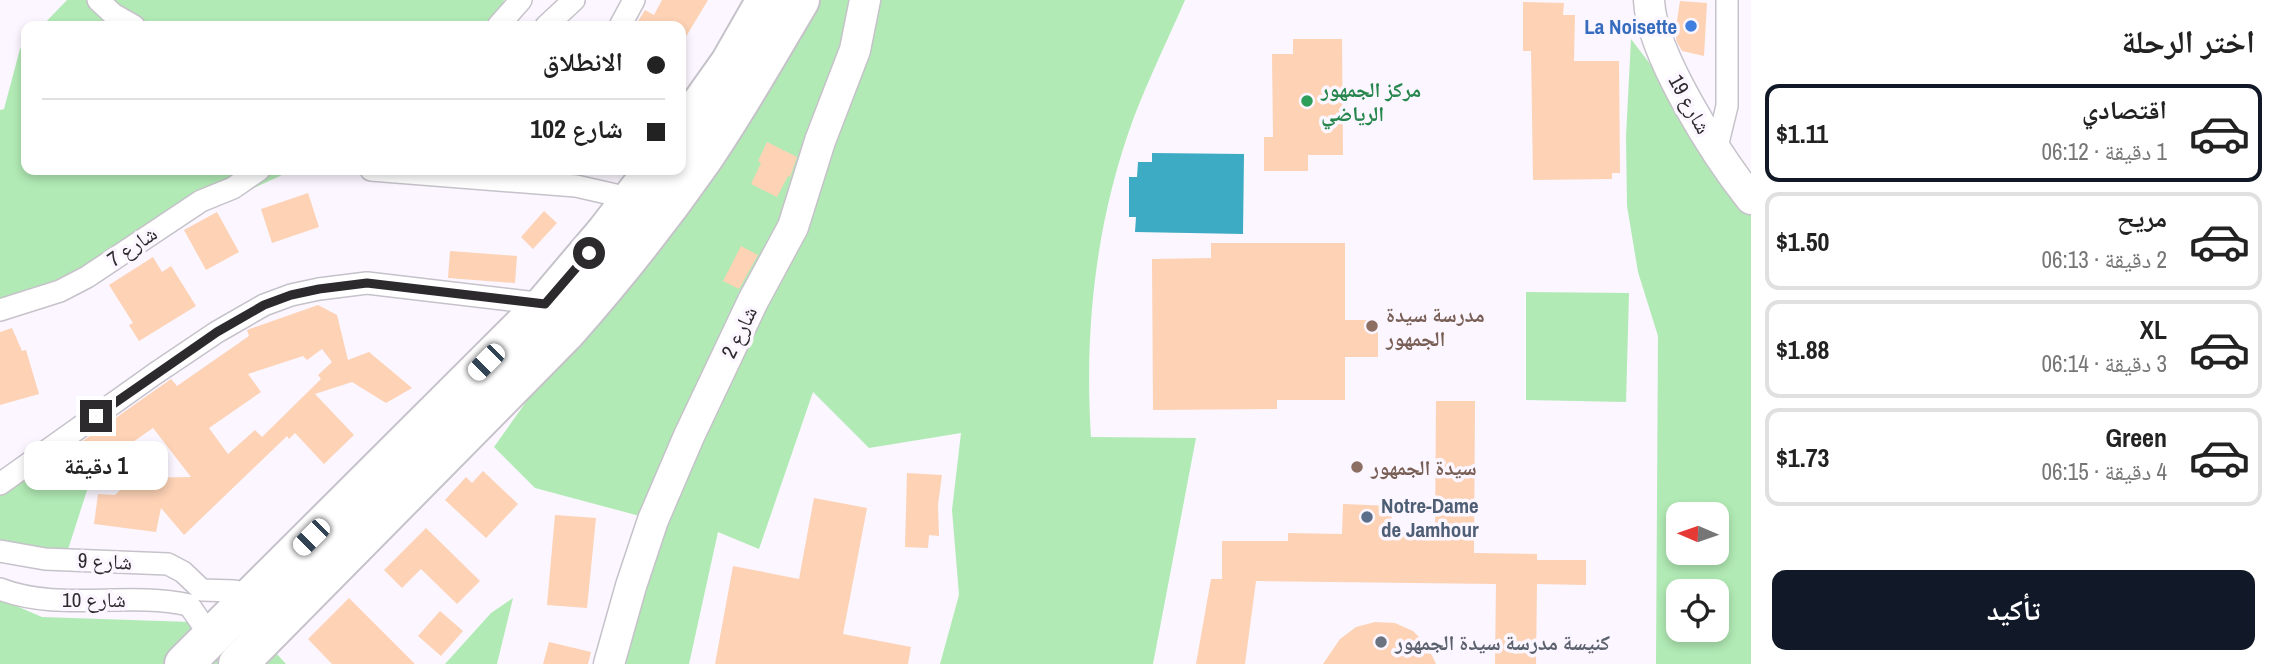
<!DOCTYPE html>
<html lang="ar">
<meta charset="utf-8">
<style>
:root{--surface:#fff;--page:#f6f6f6;--text:#222;--muted:#767676;--line:#e0e0e0;--accent:#111827}
body{margin:0;font-family:"Archivo Narrow","Noto Naskh Arabic",sans-serif;background:var(--page);color:var(--text);direction:rtl;height:100vh;display:flex;flex-direction:column;font-size:26px;white-space:nowrap}
*{box-sizing:border-box;margin:0}
p{font-size:23px;color:var(--muted)}
.icon{flex:none;width:38px;height:38px;fill:none;stroke:currentColor;stroke-width:2;stroke-linecap:round;stroke-linejoin:round}
.map{position:relative;flex:1;overflow:hidden;direction:ltr}
.side{display:flex;flex-direction:column;background:var(--surface);width:525px}
.side>*{flex:none}
.banner{position:absolute;left:21px;top:21px;width:665px;height:154px;border-radius:14px;box-shadow:0 4px 10px #0003;direction:rtl;display:grid;align-content:center;height:154px;padding:0 21px;background:var(--surface)}
.needle{width:46px;rotate:272deg}
.controls{position:absolute;left:1666px;top:502px;display:grid;gap:14px}
.controls a{display:grid;place-items:center;width:63px;height:63px;border-radius:14px;background:var(--surface);box-shadow:0 4px 10px #0003;font-size:35px}
.end{position:absolute;width:32px;height:32px;margin:-16px;border:9px solid #2c2a2d;background:#fff;box-shadow:0 0 0 4px #fff}
.from{border-radius:50%}
.bubble{position:absolute;height:49px;border-radius:14px;background:var(--surface);box-shadow:0 4px 10px #0003;font-size:23px;font-weight:700;line-height:49px;text-align:center;direction:rtl}
.car{position:absolute;width:21px;height:42px;margin:-21px -10px;border-radius:9px;box-shadow:0 0 5px 2px #0007;background:linear-gradient(#fff 24%,#345 0 40%,#fff 0 76%,#345 0 86%,#fff 0)}
.banner b{display:flex;align-items:center;gap:24px;height:66px;font-size:26px}
.banner b+b{border-top:2px solid var(--line)}
.banner i{width:18px;height:18px;background:var(--text)}
ul{padding:0;list-style:none}
li{display:flex;align-items:center;gap:21px;height:98px;margin:0 14px 10px;padding:0 7px;border:4px solid var(--line);border-radius:14px}
li div{flex:1}
li b{display:block;font-size:26px}
li em{font-style:normal;font-weight:700}
li.on{border-color:var(--accent)}
li>.icon{width:63px;height:63px;stroke-width:1.5}
h2{padding:0 21px;font-size:32px;line-height:84px}
.cta{display:flex;gap:14px;margin-top:auto;padding:14px 21px}
.cta a{flex:1;height:80px;border-radius:14px;background:var(--accent);color:#fff;font-size:28px;font-weight:700;line-height:80px;text-align:center}
main{display:flex;flex:1;min-height:0}
.map>svg:first-child{display:block}
.green{fill:#b1eab4;fill-rule:evenodd}
.water{fill:#3dabc3}
.building{fill:#fdd2b5;fill-rule:evenodd}
.lines{fill:none;stroke-linecap:round;stroke-linejoin:round}
.street-casing{stroke:#c6c2ca;stroke-width:24}
.secondary-casing{stroke:#c6c2ca;stroke-width:33}
.highway-casing{stroke:#c6c2ca;stroke-width:42}
.street{stroke:#fff;stroke-width:21}
.secondary{stroke:#fff;stroke-width:30}
.highway{stroke:#fff;stroke-width:38}
.route{stroke:#2c2a2d;stroke-width:9}
.shop-dot{fill:#3f7fe0;stroke:#fbf6ff;stroke-width:2.5}
.leisure-dot{fill:#2e9e5b;stroke:#fbf6ff;stroke-width:2.5}
.education-dot{fill:#8d6e63;stroke:#fbf6ff;stroke-width:2.5}
.service-dot{fill:#5c6f8a;stroke:#fbf6ff;stroke-width:2.5}
.worship-dot{fill:#6b7280;stroke:#fbf6ff;stroke-width:2.5}
.labels{text-anchor:middle;dominant-baseline:central;stroke-width:7;stroke-linejoin:round;paint-order:stroke}
.shop-label{font-size:21px;font-weight:bold;fill:#366cbe;stroke:#fbf6ff;text-anchor:end}
.leisure-label{font-size:21px;font-weight:bold;fill:#27864d;stroke:#fbf6ff;text-anchor:start}
.street-label{font-size:21px;fill:#2c2a2d;stroke:#fbf6ff}
.education-label{font-size:21px;font-weight:bold;fill:#785e54;stroke:#fbf6ff;text-anchor:start}
.service-label{font-size:21px;font-weight:bold;fill:#4e5e75;stroke:#fbf6ff;text-anchor:start}
.worship-label{font-size:21px;font-weight:bold;fill:#5b616d;stroke:#fbf6ff;text-anchor:start}
</style>
<main>
<section class="side">
<h2>اختر الرحلة</h2>
<ul>
<li class="on"><svg class="icon" aria-label="car" viewBox="0 0 24 24"><path d="M5 17H2v-5l4-1 3-4h7l3 4 3 1v5h-3M9 17h6M6 11h13"/><circle cx="7" cy="17" r="2"/><circle cx="17" cy="17" r="2"/></svg><div><b>اقتصادي</b><p>1 دقيقة · 06:12</p></div><em>$1.11</em></li>
<li><svg class="icon" aria-label="car" viewBox="0 0 24 24"><path d="M5 17H2v-5l4-1 3-4h7l3 4 3 1v5h-3M9 17h6M6 11h13"/><circle cx="7" cy="17" r="2"/><circle cx="17" cy="17" r="2"/></svg><div><b>مريح</b><p>2 دقيقة · 06:13</p></div><em>$1.50</em></li>
<li><svg class="icon" aria-label="car" viewBox="0 0 24 24"><path d="M5 17H2v-5l4-1 3-4h7l3 4 3 1v5h-3M9 17h6M6 11h13"/><circle cx="7" cy="17" r="2"/><circle cx="17" cy="17" r="2"/></svg><div><b>XL</b><p>3 دقيقة · 06:14</p></div><em>$1.88</em></li>
<li><svg class="icon" aria-label="car" viewBox="0 0 24 24"><path d="M5 17H2v-5l4-1 3-4h7l3 4 3 1v5h-3M9 17h6M6 11h13"/><circle cx="7" cy="17" r="2"/><circle cx="17" cy="17" r="2"/></svg><div><b>Green</b><p>4 دقيقة · 06:15</p></div><em>$1.73</em></li>
</ul>
<div class="cta"><a>تأكيد</a></div>
</section>
<div class="map">
<svg width="1751" height="664" viewBox="0 0 1751 664">
<rect width="100%" height="100%" fill="#fbf6ff"/>
<!-- green -->
<path class="green" d="M67 0H504L498 26H42Z
M795 0H1185C1168 39 1149 78 1134 117 1096 220 1084 328 1091 437L1196 438 1153 664H940L959 595 952 510 961 433 869 448 813 392 759 549 718 532 689 664H618L651 519 535 488 494 447 705 150Z
M1631 39 1751 196V664H1656L1658 336 1638 272 1627 206 1626 137ZM1678 514H1717V553H1678ZM1678 592H1717V630H1678Z
M26 42V170H313L282 175 0 306V110L4 109 20 49Z
M1526 292 1629 293 1626 402 1526 400Z
M64 446 89 484 65 559 0 542V485Z
M513 598 497 664H445L491 613Z
M0 599 42 617 250 624 286 664H0Z"/>
<!-- water -->
<path class="water" d="M1152 153 1244 154 1243 234 1135 232 1136 217H1129V177H1137L1138 162H1152Z"/>
<!-- building -->
<path class="building" d="M662 0H708L681 45V26H635L645 10 654 15Z
M1680 1 1707 3 1704 56 1682 51 1677 42 1675 34Z
M1523 2 1564 3 1563 15H1575L1574 61H1619L1620 173H1612V179L1533 180 1531 51H1523Z
M1293 39H1342L1343 155H1308V171H1264V137H1273L1272 54H1293Z
M767 142 797 157 790 177 788 176 777 197 751 184 761 163 758 161Z
M308 193 319 227 272 243 261 209Z
M544 211 557 223 533 249 521 237Z
M217 212 239 252 206 270 184 230Z
M1211 243H1345V320H1378V357H1345V400H1277V409L1153 410 1152 259 1211 258Z
M741 246 758 255 739 289 723 281Z
M450 251 517 256 515 283 448 278Z
M153 257 162 272 171 266 196 306 139 341 129 325 133 323 109 285Z
M318 305 337 315 348 360 369 352 412 388 386 403 352 382 315 394 354 435 324 464 295 433 289 439 287 436 184 535 161 508 156 532 94 524 98 494 115 495 132 478 191 477 153 428 87 474 70 450 171 379 177 386 249 336 247 330ZM322 349 332 362 318 375 321 379 262 437 255 430 228 454 209 428 261 392 248 374 303 356 307 360Z
M12 328 22 351 26 350 39 394 0 405V332Z
M1436 401H1475L1474 553 1537 554V560H1586V585L1537 584 1536 664H1495L1496 584 1256 581 1245 664H1196L1211 579H1222V541H1288V533L1342 534 1343 504 1392 506 1391 535H1435Z
M483 471 518 504 486 538 445 500 466 477 472 483Z
M907 473 942 475 938 505 939 536 929 535 928 548 905 547Z
M814 498 867 508 843 634 911 647 908 664H715L733 566 799 579Z
M555 515 596 518 587 608 547 605Z
M426 528 480 581 457 604 421 569 402 588 384 570Z
M349 598 415 664H332L308 639Z
M440 611 463 631 441 656 418 636Z
M1375 622 1395 623 1413 631 1427 645 1436 664H1323L1340 639 1356 627Z
M549 642 591 652 588 664H543Z"/>
<g class="lines">
<!-- street casing -->
<g class="street-casing">
<path id="street" d="M98 0 113 14 134 26
M498 26 521 0
M546 26 574 0
M620 26 634 0
M1716 151 1727 106V0
M371 170 576 186 633 199
M0 310 60 291 87 277 201 201 233 188 259 170
M0 484 156 373 217 332 264 305 291 295 319 289 367 283 545 304
M0 551 45 559 168 564 183 572 202 590 234 591 252 595
M0 589C59 612 127 591 189 605L211 637"/>
</g>
<!-- secondary casing -->
<g class="secondary-casing">
<path id="secondary" d="M1649 0C1651 54 1717 156 1751 199
M609 664 631 586 653 520 689 436 753 301 793 227 820 141 855 50 865 0"/>
</g>
<!-- highway casing -->
<g class="highway-casing">
<path id="highway" d="M681 132 730 63 766 0
M184 664 545 304 606 232 654 170
M238 664 565 333C614 278 660 220 702 160 737 109 768 54 800 0"/>
</g>
<!-- street -->
<use href="#street" class="street"/>
<!-- secondary -->
<use href="#secondary" class="secondary"/>
<!-- highway -->
<use href="#highway" class="highway"/>
</g>
<g class="lines">
<!-- route -->
<path class="route" d="M96 416 217 332 264 305 291 295 319 289 367 283 545 304 589 253"/>
</g>
<!-- markers -->
<circle class="shop-dot" cx="1691" cy="26" r="7"/>
<circle class="leisure-dot" cx="1307" cy="101" r="7"/>
<g class="education-dot">
<circle cx="1372" cy="326" r="7"/>
<circle cx="1357" cy="467" r="7"/>
</g>
<circle class="service-dot" cx="1367" cy="517" r="7"/>
<circle class="worship-dot" cx="1381" cy="642" r="7"/>
<g class="labels">
<!-- shop labels -->
<g class="shop-label">
<text x="1677" y="26">La Noisette</text>
</g>
<!-- leisure labels -->
<g class="leisure-label">
<text x="1321" y="89">مركز الجمهور<tspan x="1321" dy="24">الرياضي</tspan></text>
</g>
<!-- street labels -->
<g class="street-label">
<text transform="translate(1690 104) rotate(61)">شارع 19</text>
<text transform="translate(132 246) rotate(-34)">شارع 7</text>
<text transform="translate(739 332) rotate(-64)">شارع 2</text>
<text transform="translate(105 561) rotate(2)">شارع 9</text>
<text x="94" y="599">شارع 10</text>
</g>
<!-- education labels -->
<g class="education-label">
<text x="1386" y="314">مدرسة سيدة<tspan x="1386" dy="24">الجمهور</tspan></text>
<text x="1371" y="467">سيدة الجمهور</text>
</g>
<!-- service labels -->
<g class="service-label">
<text x="1381" y="505">Notre-Dame<tspan x="1381" dy="24">de Jamhour</tspan></text>
</g>
<!-- worship labels -->
<g class="worship-label">
<text x="1395" y="642">كنيسة مدرسة سيدة الجمهور</text>
</g>
</g>
</svg>
<div class="controls">
<a><svg class="needle" viewBox="-14 -14 28 28"><path d="M0-13l5 13h-10z" fill="#e53935"/><path d="M0 13l5-13h-10z" fill="#767676"/></svg></a>
<a><svg class="icon" aria-label="locate" viewBox="0 0 24 24"><circle cx="12" cy="12" r="6"/><path d="M12 2v4M12 18v4M2 12h4M18 12h4"/></svg></a>
</div>
<i class="end from" style="left:589px;top:253px"></i>
<i class="end" style="left:96px;top:416px"></i>
<div class="bubble" style="left:24px;top:441px;width:144px">1 دقيقة</div>
<i class="car" style="left:486px;top:362px;rotate:225deg"></i>
<i class="car" style="left:311px;top:537px;rotate:225deg"></i>
<div class="banner">
<b><i class="from"></i>الانطلاق</b>
<b><i></i>شارع 102</b>
</div>
</div>
</main>
